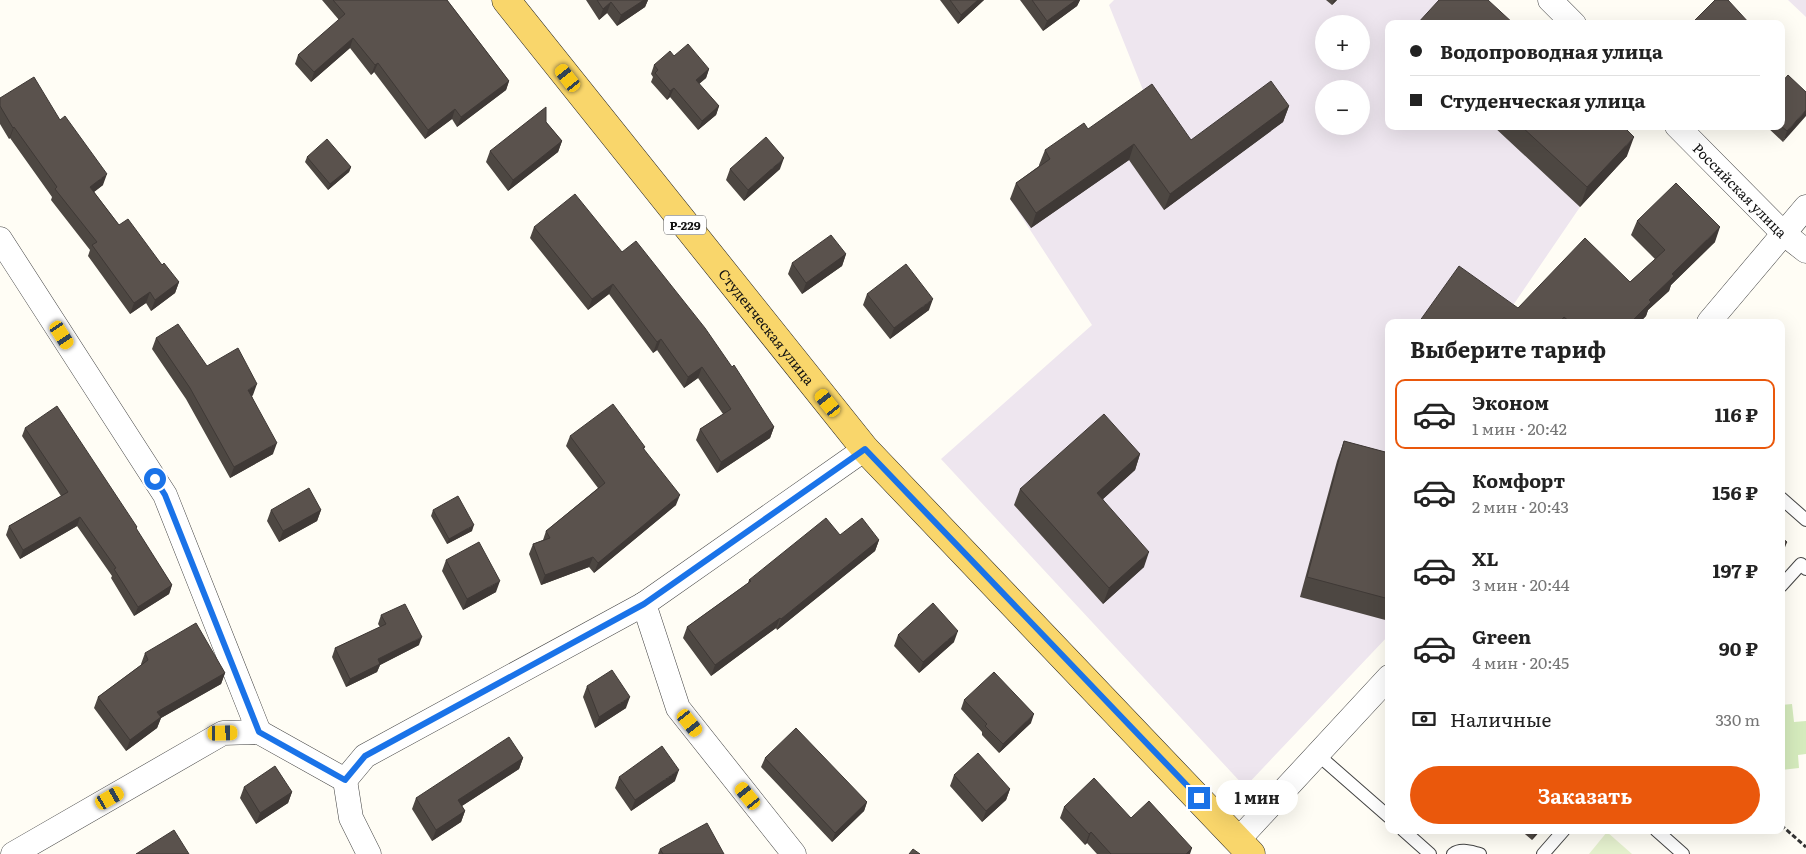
<!DOCTYPE html>
<html lang="ru">
<meta charset="utf-8">
<style>
:root{--surface:#fff;--page:#f6f6f6;--text:#222;--muted:#767676;--line:#e0e0e0;--accent:#ea580c}
body{margin:0;font-family:Literata,serif;background:var(--page);color:var(--text);height:100vh;display:flex;flex-direction:column;font-size:19px;white-space:nowrap}
*{box-sizing:border-box;margin:0}
p{font-size:16px;color:var(--muted)}
.icon{flex:none;width:28px;height:28px;fill:none;stroke:currentColor;stroke-width:2;stroke-linecap:round;stroke-linejoin:round}
.map{position:relative;flex:1;overflow:hidden}
.drawer{position:absolute;left:1385px;top:319px;width:400px;height:515px;display:flex;flex-direction:column;background:var(--surface);border-radius:10px;box-shadow:0 5px 20px #0002}
.drawer>*{flex:none}
.banner{position:absolute;left:1385px;top:20px;width:400px;height:110px;border-radius:10px;box-shadow:0 5px 20px #0002;display:grid;align-content:center;height:110px;padding:0 25px;background:var(--surface)}
.tools{position:absolute;left:1315px;top:15px;display:grid;gap:10px}
.tools a{display:grid;place-items:center;width:55px;height:55px;border-radius:50%;background:var(--surface);box-shadow:0 5px 20px #0002;font-size:25px}
.end{position:absolute;width:22px;height:22px;margin:-11px;border:6px solid #1a73e8;background:#fff;box-shadow:0 0 0 2px #fff}
.from{border-radius:50%}
.bubble{position:absolute;height:35px;border-radius:18px;background:var(--surface);box-shadow:0 5px 20px #0002;font-size:16px;font-weight:700;line-height:35px;text-align:center}
.car{position:absolute;width:15px;height:30px;margin:-15px -8px;border-radius:6px;box-shadow:0 0 4px 1px #0007;background:linear-gradient(#f5c518 24%,#345 0 40%,#f5c518 0 76%,#345 0 86%,#f5c518 0)}
.banner b{display:flex;align-items:center;gap:18px;height:48px;font-size:19px}
.banner b+b{border-top:1px solid var(--line)}
.banner i{width:12px;height:12px;background:var(--text)}
ul{padding:0;list-style:none}
li{display:flex;align-items:center;gap:15px;height:70px;margin:0 10px 8px;padding:0 15px;border:2px solid transparent;border-radius:10px}
li div{flex:1}
li b{display:block;font-size:19px}
li em{font-style:normal;font-weight:700}
li.current{border-color:var(--accent)}
li>.icon{width:45px;height:45px;stroke-width:1.5}
h2{padding:0 25px;font-size:22px;line-height:60px}
.pay{display:flex;align-items:center;gap:12px;height:55px;padding:0 25px;font-size:19px}
.pay p{margin-inline-start:auto}
.cta{display:flex;gap:10px;margin-top:auto;padding:10px 25px}
.cta a{flex:1;height:58px;border-radius:30px;background:var(--accent);color:#fff;font-size:20px;font-weight:700;line-height:58px;text-align:center}
.map>svg:first-child{display:block}
.industrial{fill:#eee6ef;fill-rule:evenodd}
.green{fill:#d5ebbd}
.pitch{fill:#e6f2cf}
.lines{fill:none;stroke-linecap:round;stroke-linejoin:round}
.service-casing{stroke:#444;stroke-width:14}
.minor-casing{stroke:#444;stroke-width:25}
.primary-casing{stroke:#222;stroke-width:29}
.path{stroke:#333;stroke-width:3;stroke-dasharray:5 2.5;stroke-linecap:butt}
.service{stroke:#fff;stroke-width:12}
.minor{stroke:#fff;stroke-width:24}
.primary{stroke:#f9d66b;stroke-width:28}
.wall{fill:#4d4742}
.shaded-wall{fill:#3f3936}
.building{fill:#5a524d;stroke:#3f3936}
.route{stroke:#1a73e8;stroke-width:6}
.labels{text-anchor:middle;dominant-baseline:central;stroke-width:5;stroke-linejoin:round;paint-order:stroke}
.shield{fill:#fff;stroke:#585858;stroke-width:1}
.shield-label{font-size:12px;font-weight:bold;fill:#111}
.street-label{font-size:14px;fill:#111;stroke:#fff}
</style>
<div class="map">
<svg width="1806" height="854" viewBox="0 0 1806 854">
<rect width="100%" height="100%" fill="#fffdf5"/>
<!-- industrial -->
<path class="industrial" d="M1114 0H1460L1485 24H1389V126H1595L1627 156 1580 207 1505 317 1513 322H1389V635L1245 787 941 459 1092 325 1010 199 1044 175 1039 165 1147 100 1109 5ZM1324 24H1361V61H1324ZM1324 89H1361V126H1324Z
M1788 0H1806V17Z"/>
<!-- green -->
<path class="green" d="M1792 704 1794 722 1806 721V754L1798 755 1799 768 1781 770V705Z"/>
<!-- pitch -->
<path class="pitch" d="M1607 832 1632 854H1589Z"/>
<g class="lines">
<!-- service casing -->
<g class="service-casing">
<path id="service" d="M1781 498 1806 520
M1781 586 1801 564 1806 569
M1317 754 1389 817
M1403 830 1430 854
M1656 830 1683 854
M1453 854C1461 848 1471 852 1480 854
M1543 854 1564 830"/>
</g>
<!-- minor casing -->
<g class="minor-casing">
<g id="minor">
<path d="M1550 0 1574 24"/>
<path id="s1" d="M1677 126 1783 233 1806 251"/>
<path d="M0 239 165 495 259 732"/>
<path d="M1709 322 1806 207"/>
<path d="M644 604 678 708 794 854"/>
<path d="M345 780 351 818 369 854"/>
<path d="M1239 839 1389 677"/>
<path d="M13 854 223 733 259 732 345 780 365 756 644 604 865 449"/>
</g>
</g>
<!-- primary casing -->
<g class="primary-casing">
<g id="primary">
<path id="s2" d="M506 0 865 449 1251 854"/>
</g>
</g>
<!-- path -->
<path class="path" d="M1781 825 1806 847"/>
<!-- service -->
<use href="#service" class="service"/>
<!-- minor -->
<use href="#minor" class="minor"/>
<!-- primary -->
<use href="#primary" class="primary"/>
</g>
<!-- wall -->
<path class="wall" d="M322 0H447L509 81 506 90 457 127 452 119 425 139 374 72 371 75 350 48 311 82 295 64 298 55 339 20Z
M586 0H648L645 7 617 26 607 13 599 20Z
M940 0H984L958 24Z
M1020 0H1080L1077 6 1043 31Z
M1326 0H1337L1332 5Z
M674 56 709 69 706 78 699 84 719 106 716 115 698 130 670 97 667 100 651 82 653 77 651 74 654 65Z
M1806 92 1783 142 1766 126H1781Z
M0 98 60 120 103 185 94 192 119 225 162 265 179 282 175 293 151 311 146 303 130 314 88 256 90 250 51 200 52 197 10 138 9 139 0 124Z
M1289 106 1283 122 1164 210 1129 160 1031 228 1010 199 1016 183 1039 166V165L1045 150 1088 129 1191 140Z
M546 122 562 141 558 152 508 191 486 162 490 151Z
M1493 126H1623L1627 156 1580 207Z
M307 157 351 167 349 172 328 190 305 162Z
M730 169H780L744 201 726 180Z
M1637 221 1715 242 1671 285 1669 291 1648 310 1646 316 1640 322H1419L1518 308 1630 282 1655 259 1631 235Z
M534 227 622 252 774 427 770 438 717 473 696 440 700 429 723 414 698 378 684 388 657 350 653 353 609 294 588 310 530 238Z
M846 254 842 266 802 294 788 274 792 263Z
M867 294 929 310 890 339 863 305Z
M156 338 207 366 253 395 252 396 273 454 230 478 186 399 152 349Z
M25 428 137 527 136 529 172 585 169 594 134 616 111 578 112 576 77 526 20 559 6 535 9 526 61 496 22 436Z
M570 436 645 447 644 449 676 505 594 573 589 567 541 585 529 554 533 544 543 540 546 531 598 488 566 446Z
M1344 441 1389 453V621L1300 597 1337 461Z
M1140 454 1135 470 1103 499 1144 567 1103 604 1014 505 1020 489Z
M271 510H321L317 521 279 542 267 521Z
M433 510 472 531 447 544 431 516Z
M840 535 879 540 875 551 777 630 776 628 711 676 683 638 687 627 748 583 749 580Z
M446 560 496 592 463 610 442 571Z
M381 615 419 645 380 665 377 672 346 687 332 657 335 648 380 627 378 624Z
M898 635 954 642 919 673 894 646Z
M145 653 225 673 221 684 161 718 157 728 126 751 94 708 98 697 141 665V664Z
M587 686 626 708 595 728 583 697Z
M964 700 1031 723 999 753 982 735V732L961 709Z
M523 758 519 769 462 806 465 811 461 822 432 841 412 809 416 798Z
M765 758 867 802 864 811 832 842 761 767Z
M954 775 1010 789 1006 800 982 822 950 786Z
M619 777 675 781 631 811 615 788Z
M244 787 292 792 288 803 256 824 240 798Z
M1064 807 1131 818 1190 854H1097L1087 843 1085 845 1060 818Z
M1520 830H1541L1532 840Z
M660 849 724 854H658Z"/>
<!-- shaded-wall -->
<path class="shaded-wall" d="M644 0H648L645 7 617 26 621 15Z
M978 0H984L958 24 961 15Z
M1076 0H1080L1077 6 1043 31 1047 21Z
M1334 0H1337L1332 5Z
M611 2 607 13 599 20 603 9Z
M353 38 350 48 311 82 314 72Z
M378 63 374 72 371 75 375 65Z
M709 69 706 78 693 89 696 80Z
M509 81 506 90 457 127 461 117Z
M674 88 670 97 667 100 670 91Z
M719 106 716 115 698 130 702 121Z
M1289 106 1283 122 1164 210 1170 194Z
M455 109 452 119 425 139 428 130Z
M1806 110V116L1783 142 1787 131Z
M14 127 10 138 9 139 13 128Z
M1634 137 1627 156 1580 207 1587 187Z
M562 141 558 152 508 191 513 180Z
M1134 144 1129 160 1031 228 1036 213Z
M784 158 780 169 744 201 748 190Z
M351 167 349 172 328 190 330 184Z
M107 174 103 185 86 198 90 187Z
M1720 227 1715 242 1671 285 1669 291 1648 310 1646 316 1640 322H1631L1649 300 1672 274Z
M846 254 842 266 802 294 806 283Z
M179 282 175 293 151 311 155 300Z
M613 284 609 294 588 310 592 299Z
M150 292 146 303 130 314 134 303Z
M933 299 929 310 890 339 894 328Z
M661 339 657 350 653 353 657 342Z
M702 367 698 378 684 388 688 377Z
M257 384 253 395 244 401 248 390Z
M774 427 770 438 717 473 721 462Z
M277 443 273 454 230 478 234 467Z
M1140 454 1135 470 1092 509 1097 493Z
M680 495 676 505 594 573 598 563Z
M321 510 317 521 279 542 283 531Z
M80 517 77 526 20 559 23 550Z
M474 525 472 531 447 544 449 539Z
M879 540 875 551 777 630 781 619Z
M1787 542 1781 558V549Z
M1149 552 1144 567 1103 604 1109 588Z
M593 557 589 567 541 585 545 575Z
M500 581 496 592 463 610 467 599Z
M172 585 169 594 134 616 138 607Z
M780 618 776 628 711 676 715 665Z
M958 631 954 642 919 673 923 662Z
M422 637 419 645 380 665 377 672 346 687 350 679 378 659Z
M225 673 221 684 161 718 157 728 126 751 130 740 157 712Z
M630 697 626 708 595 728 599 717Z
M1034 714 1031 723 999 753 1003 744Z
M523 758 519 769 454 811 458 800Z
M679 770 675 781 631 811 635 800Z
M1010 789 1006 800 982 822 986 811Z
M292 792 288 803 256 824 260 813Z
M867 802 864 811 832 842 835 833Z
M465 811 461 822 432 841 436 830Z
M1536 830H1541L1532 840Z
M1091 832 1087 843 1085 845 1089 834Z
M1192 848 1190 854H1186Z"/>
<!-- building -->
<path class="building" d="M333 0H447L509 81 461 117 455 109 428 130 378 63 375 65 353 38 314 72 298 55 345 14Z
M597 0H644L621 15 611 2 603 9Z
M950 0H978L961 15Z
M1032 0H1076L1047 21Z
M1439 0H1488L1514 24H1417Z
M1715 0H1728L1750 24H1691Z
M688 44 709 69 696 80 719 106 702 121 674 88 670 91 655 73 658 70 654 65 670 51 674 56Z
M1788 75 1806 92V110L1787 131 1781 126V83Z
M34 77 60 120 65 116 107 174 90 187 119 225 128 219 162 265 164 263 179 282 155 300 150 292 134 303 92 245 97 242 55 189 57 187 14 127 13 128 0 106V98Z
M1271 81 1289 106 1170 194 1134 144 1036 213 1016 183 1050 159 1045 150 1084 123 1088 129 1152 84 1191 140Z
M546 107V122L562 141 513 180 490 151Z
M1521 126H1623L1634 137 1587 187Z
M766 137 784 158 748 190 730 169Z
M327 139 351 167 330 184 307 157Z
M1676 183 1720 227 1672 274 1674 276 1649 300 1651 302 1631 322H1570L1564 317 1560 322H1419L1459 266 1518 308 1585 238 1630 282 1665 250 1637 221Z
M575 194 622 252 636 241 705 328 732 367 734 365 774 427 721 462 700 429 731 409 702 367 688 377 661 339 657 342 613 284 592 299 534 227Z
M831 235 846 254 806 283 792 263Z
M906 264 933 299 894 328 867 294Z
M178 324 207 366 238 348 257 384 248 390 277 443 234 467 190 388 156 338Z
M613 404 645 447 643 448 680 495 598 563 593 557 545 575 533 544 550 538 546 531 605 483 570 436Z
M57 406 137 527 136 528 172 585 138 607 114 569 116 568 80 517 23 550 9 526 68 492 25 428Z
M1104 414 1140 454 1097 493 1149 552 1109 588 1020 489Z
M1344 441 1389 453V599L1307 577Z
M309 488 321 510 283 531 271 510Z
M458 496 474 525 449 539 433 510Z
M826 518 840 535 862 518 879 540 781 619 780 618 715 665 687 627 751 581 749 580Z
M1781 537 1787 542 1781 549Z
M479 542 500 581 467 599 446 560Z
M933 603 958 631 923 662 898 635Z
M405 604 422 637 378 659 380 664 350 679 335 648 386 624 381 615Z
M196 623 225 673 157 712 161 717 130 740 98 697 148 660 145 653Z
M612 670 630 697 599 717 587 686Z
M994 672 1034 714 1003 744 985 726 987 724 964 700Z
M796 728 867 802 835 833 765 758Z
M509 737 523 758 458 800 465 811 436 830 416 798Z
M662 746 679 770 635 800 619 777Z
M978 753 1010 789 986 811 954 775Z
M275 766 292 792 260 813 244 787Z
M1094 778 1131 818 1149 801 1192 848 1186 854H1111L1091 832 1089 834 1064 807Z
M707 823 724 854H663L660 849Z
M174 830 189 854H136Z
M913 849 920 854H909Z"/>
<g class="lines">
<!-- route -->
<path class="route" d="M155 479 165 495 259 732 345 780 365 756 644 604 865 449 1199 798"/>
</g>
<g class="labels">
<!-- shield labels -->
<rect class="shield" x="664" y="215.5" width="42" height="19" rx="4"/>
<g class="shield-label">
<text x="685" y="225">Р-229</text>
</g>
<!-- street labels -->
<g class="street-label">
<text stroke="none"><textPath href="#s1" startOffset="90">Российская улица</textPath></text>
<text stroke="none"><textPath href="#s2" startOffset="418">Студенческая улица</textPath></text>
</g>
</g>
</svg>
<div class="tools">
<a>+</a>
<a>−</a>
</div>
<i class="end from" style="left:155px;top:479px"></i>
<i class="end" style="left:1199px;top:798px"></i>
<div class="bubble" style="left:1216px;top:780px;width:82px">1 мин</div>
<i class="car" style="left:568px;top:78px;rotate:322deg"></i>
<i class="car" style="left:62px;top:335px;rotate:147deg"></i>
<i class="car" style="left:828px;top:403px;rotate:321deg"></i>
<i class="car" style="left:690px;top:723px;rotate:141deg"></i>
<i class="car" style="left:223px;top:733px;rotate:89deg"></i>
<i class="car" style="left:748px;top:796px;rotate:321deg"></i>
<i class="car" style="left:110px;top:798px;rotate:60deg"></i>
<div class="banner">
<b><i class="from"></i>Водопроводная улица</b>
<b><i></i>Студенческая улица</b>
</div>
<section class="drawer">
<h2>Выберите тариф</h2>
<ul>
<li class="current"><svg class="icon" aria-label="car" viewBox="0 0 24 24"><path d="M5 17H2v-5l4-1 3-4h7l3 4 3 1v5h-3M9 17h6M6 11h13"/><circle cx="7" cy="17" r="2"/><circle cx="17" cy="17" r="2"/></svg><div><b>Эконом</b><p>1 мин · 20:42</p></div><em>116 ₽</em></li>
<li><svg class="icon" aria-label="car" viewBox="0 0 24 24"><path d="M5 17H2v-5l4-1 3-4h7l3 4 3 1v5h-3M9 17h6M6 11h13"/><circle cx="7" cy="17" r="2"/><circle cx="17" cy="17" r="2"/></svg><div><b>Комфорт</b><p>2 мин · 20:43</p></div><em>156 ₽</em></li>
<li><svg class="icon" aria-label="car" viewBox="0 0 24 24"><path d="M5 17H2v-5l4-1 3-4h7l3 4 3 1v5h-3M9 17h6M6 11h13"/><circle cx="7" cy="17" r="2"/><circle cx="17" cy="17" r="2"/></svg><div><b>XL</b><p>3 мин · 20:44</p></div><em>197 ₽</em></li>
<li><svg class="icon" aria-label="car" viewBox="0 0 24 24"><path d="M5 17H2v-5l4-1 3-4h7l3 4 3 1v5h-3M9 17h6M6 11h13"/><circle cx="7" cy="17" r="2"/><circle cx="17" cy="17" r="2"/></svg><div><b>Green</b><p>4 мин · 20:45</p></div><em>90 ₽</em></li>
</ul>
<div class="pay"><svg class="icon" aria-label="cash" viewBox="0 0 24 24"><path d="M3 7h18v10H3z"/><circle cx="12" cy="12" r="2"/></svg>Наличные<p>330 m</p></div>
<div class="cta"><a>Заказать</a></div>
</section>
</div>
